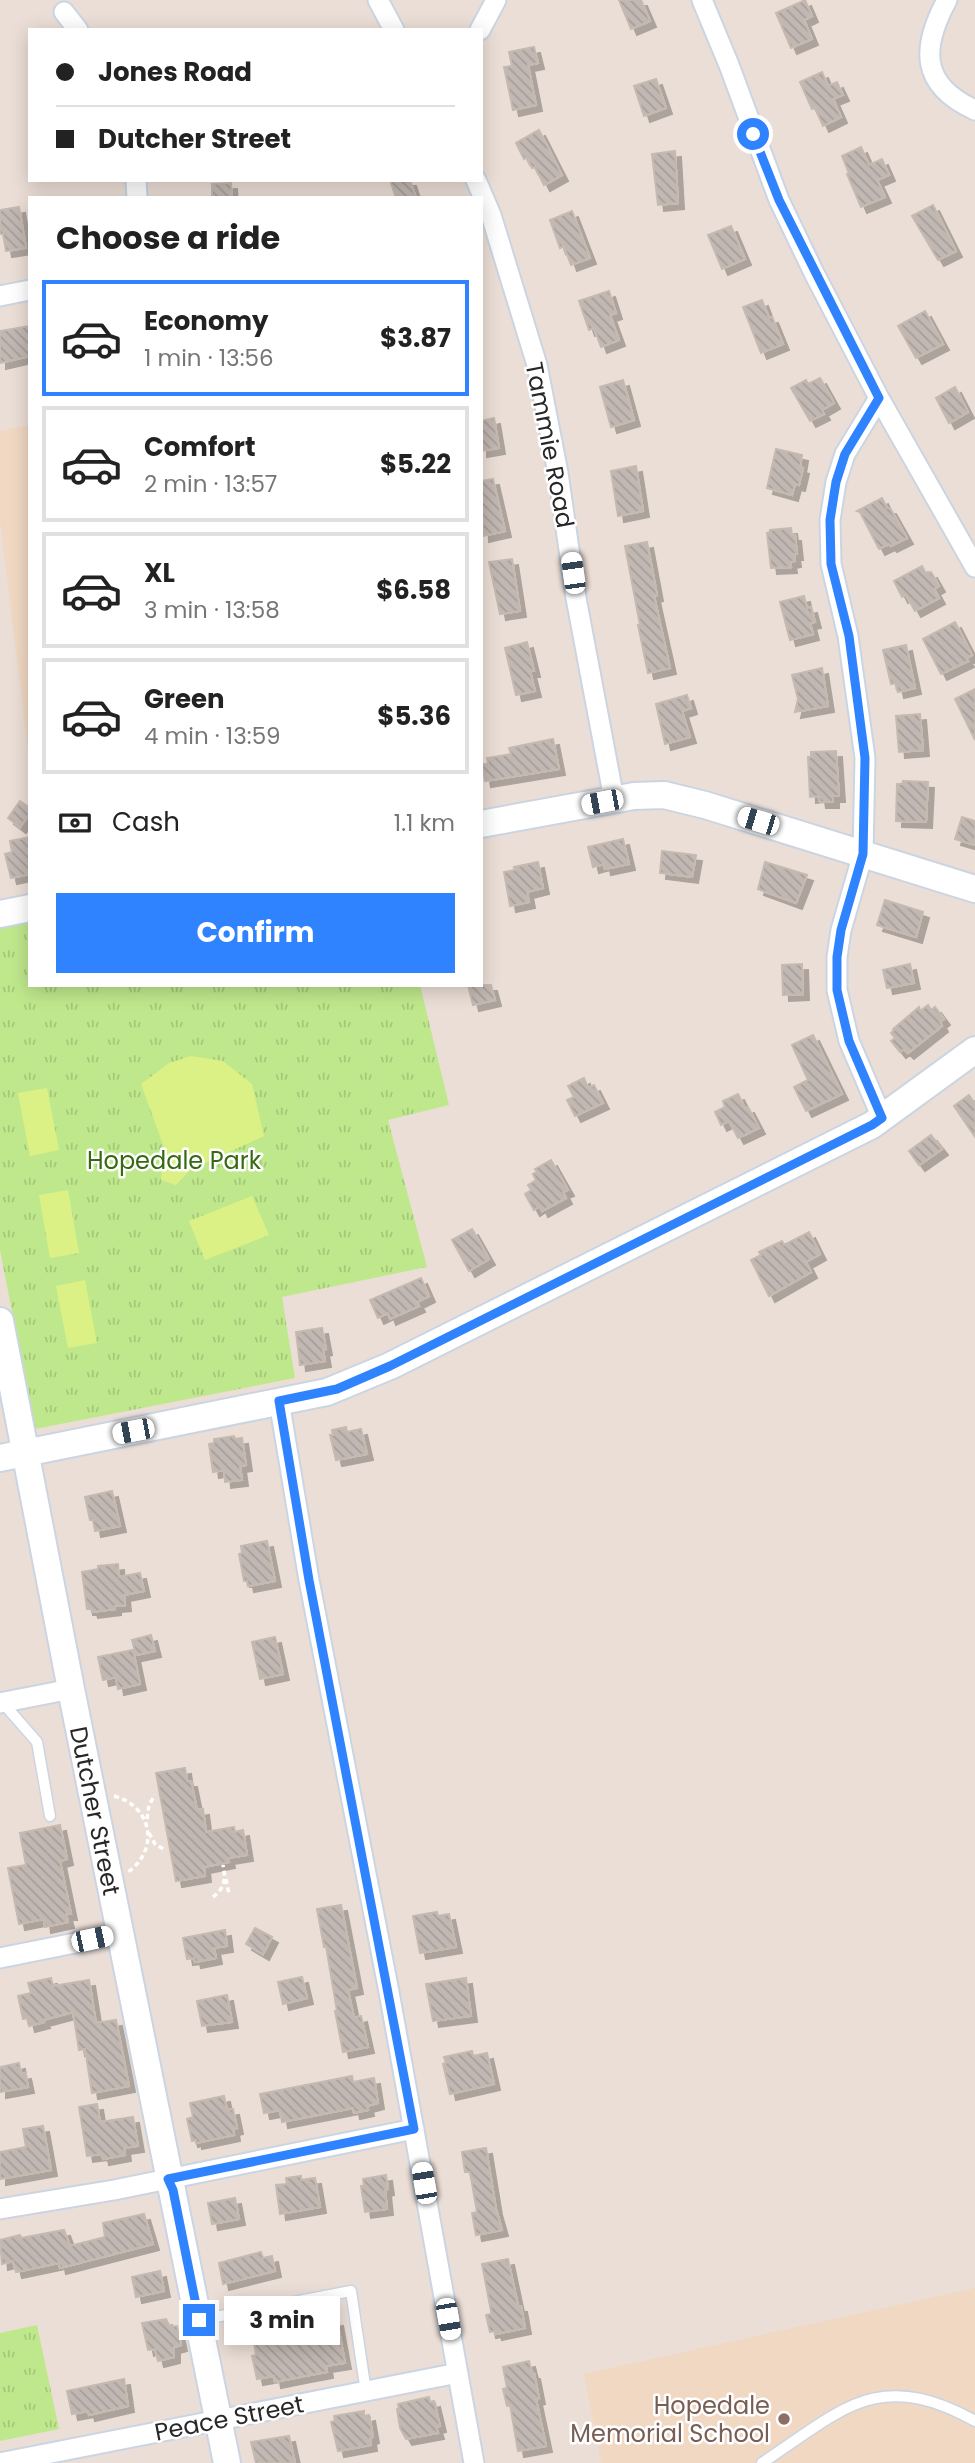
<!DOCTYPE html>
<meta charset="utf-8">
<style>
:root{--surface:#fff;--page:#f6f6f6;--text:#222;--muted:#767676;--line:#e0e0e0;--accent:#3083ff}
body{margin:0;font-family:Poppins,sans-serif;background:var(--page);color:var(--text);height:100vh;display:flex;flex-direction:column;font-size:26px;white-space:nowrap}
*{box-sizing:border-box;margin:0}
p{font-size:23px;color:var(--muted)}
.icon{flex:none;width:38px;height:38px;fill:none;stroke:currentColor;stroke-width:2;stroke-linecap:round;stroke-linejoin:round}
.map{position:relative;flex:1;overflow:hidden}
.drawer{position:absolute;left:28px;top:196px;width:455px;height:791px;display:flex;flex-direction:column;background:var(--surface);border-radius:0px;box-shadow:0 4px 18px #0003}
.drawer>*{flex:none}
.top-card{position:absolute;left:28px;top:28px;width:455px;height:154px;border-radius:0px;box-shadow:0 4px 18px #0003;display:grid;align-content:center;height:154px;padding:0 28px;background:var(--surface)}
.end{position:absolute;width:32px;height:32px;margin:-16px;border:9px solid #3083ff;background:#fff;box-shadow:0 0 0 4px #fff}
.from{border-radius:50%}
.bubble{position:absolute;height:49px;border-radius:0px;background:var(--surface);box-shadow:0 4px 18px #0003;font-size:23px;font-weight:700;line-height:49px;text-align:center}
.car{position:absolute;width:21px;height:42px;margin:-21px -10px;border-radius:9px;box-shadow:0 0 5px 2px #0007;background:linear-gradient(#fff 24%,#345 0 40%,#fff 0 76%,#345 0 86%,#fff 0)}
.top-card b{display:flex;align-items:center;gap:24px;height:66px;font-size:26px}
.top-card b+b{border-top:2px solid var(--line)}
.top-card i{width:18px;height:18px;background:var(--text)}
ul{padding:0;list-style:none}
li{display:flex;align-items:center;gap:21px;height:116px;margin:0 14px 10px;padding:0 14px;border:4px solid var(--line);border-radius:0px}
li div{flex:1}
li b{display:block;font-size:26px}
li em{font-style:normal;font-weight:700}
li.on{border-color:var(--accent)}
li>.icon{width:63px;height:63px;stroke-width:1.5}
h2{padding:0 28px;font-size:32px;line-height:84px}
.pay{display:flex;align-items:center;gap:18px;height:77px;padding:0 28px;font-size:26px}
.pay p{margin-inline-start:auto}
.action{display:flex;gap:14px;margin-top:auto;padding:14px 28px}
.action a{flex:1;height:80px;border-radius:0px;background:var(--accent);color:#fff;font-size:28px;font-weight:700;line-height:80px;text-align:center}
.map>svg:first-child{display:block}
.education{fill:#f0d8c3}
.park{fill:url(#park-tufts)}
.pitch{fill:#dbf186}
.building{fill:url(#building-back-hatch);stroke:#c6bab0;stroke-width:2;filter:url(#shadow)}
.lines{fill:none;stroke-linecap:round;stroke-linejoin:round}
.lane-casing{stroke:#cbd5e2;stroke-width:13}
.street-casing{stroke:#cbd5e2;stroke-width:23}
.secondary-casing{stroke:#cbd5e2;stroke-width:30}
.path{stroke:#fff;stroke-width:3.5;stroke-dasharray:5 3.5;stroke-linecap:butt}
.lane{stroke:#fff;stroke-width:10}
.street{stroke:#fff;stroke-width:19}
.secondary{stroke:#fff;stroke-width:26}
.route{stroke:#3083ff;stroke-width:9}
.education-dot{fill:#8d6e63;stroke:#fff;stroke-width:2.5}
.labels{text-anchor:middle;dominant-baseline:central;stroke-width:5;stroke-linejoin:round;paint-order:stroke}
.street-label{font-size:24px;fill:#272727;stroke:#fff}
.park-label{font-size:24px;fill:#376912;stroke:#fff}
.education-label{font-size:24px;fill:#785e54;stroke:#fff;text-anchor:end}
</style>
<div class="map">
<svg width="975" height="2463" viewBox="0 0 975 2463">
<defs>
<pattern id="park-tufts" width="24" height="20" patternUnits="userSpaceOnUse" patternTransform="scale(1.75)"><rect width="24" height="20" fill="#bfe88c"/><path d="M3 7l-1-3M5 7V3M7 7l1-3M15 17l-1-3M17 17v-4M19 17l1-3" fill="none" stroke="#a4c779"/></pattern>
<pattern id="building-back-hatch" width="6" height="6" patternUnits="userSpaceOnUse" patternTransform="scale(1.75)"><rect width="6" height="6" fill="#c2b8b3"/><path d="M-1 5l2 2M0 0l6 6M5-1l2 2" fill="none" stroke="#a79e9a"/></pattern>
<filter id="shadow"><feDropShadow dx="6" dy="6" stdDeviation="0" flood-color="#0004"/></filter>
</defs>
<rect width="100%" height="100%" fill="#ebded6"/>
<!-- education -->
<path class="education" d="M30 425V767L0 520V431Z
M975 2288V2463H601L584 2374Z"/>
<!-- park -->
<path class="park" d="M30 920V985H420L449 1105 388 1120 427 1267 282 1297 295 1378 35 1429 0 1250V926Z
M37 2325 59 2429 0 2441V2333Z"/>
<!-- pitch -->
<path class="pitch" d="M191 1056 223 1061 252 1084 264 1136 190 1170 176 1185 161 1180 165 1150 141 1084 169 1063Z
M47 1088 59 1150 30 1156 18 1093Z
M68 1190 79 1253 50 1258 39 1195Z
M252 1196 269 1235 205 1260 189 1221Z
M85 1280 97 1343 68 1348 56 1286Z"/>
<!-- building -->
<path class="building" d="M619 0H641L650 21 631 29Z
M805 0 812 16 804 20 812 39 791 48 776 13Z
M534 47 538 63 528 65 536 105 513 110 504 67 512 66 509 52Z
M822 72 828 86 837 82 843 95 833 99 841 117 823 126 815 108 812 109 800 82Z
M656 79 666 108 644 116 634 86Z
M539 130 562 175 544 185 535 167 532 168 527 157 524 159 516 143Z
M861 147 869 165 882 159 889 175 877 180 885 197 861 207 847 174 849 173 842 156Z
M675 151 678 203 658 205 652 154Z
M390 180H410L416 198H396Z
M231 183 232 198H212V184Z
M933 205 956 251 938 260 912 216Z
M19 207 26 248 6 251 3 234H0V210Z
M572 211 590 258 571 265 564 246 560 248 550 220Z
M731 226 745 259 722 269 708 235Z
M609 291 616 313 610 315 619 340 601 347 594 328 589 330 579 301Z
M762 300 769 318 772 317 783 344 761 353 743 307Z
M925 311 943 344 916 358 898 326Z
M30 326V356L0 363V331Z
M820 378 834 403 822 410 824 414 810 421 791 388 806 380 808 384Z
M623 380 634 420 611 427 600 387Z
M955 387 968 412 949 423 936 398Z
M494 418 499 448 481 451V421Z
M776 449 802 455 800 467 803 468 799 485 795 484 792 495 767 488Z
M636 466 643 511 618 516 611 471Z
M493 479 505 531 483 536 481 481Z
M882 498 887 508H890L907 538 891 546 889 544 879 549 860 512 857 511Z
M791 528 792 535H795L797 554H794L795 561 790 562 791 567 771 568 767 533 770 532V530Z
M647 542 657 595 654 596 670 668 648 673 638 625H640L625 546Z
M512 559 520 611 500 614 489 562Z
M922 566 926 574 931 572 939 586 934 589 939 598 915 611 906 595 902 597 894 581Z
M804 596 807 608 811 607 815 622 810 623 813 634 790 640 780 602Z
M955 622 972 655 966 658 968 661 941 674 923 639Z
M527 642 534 671H530L535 691 516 695 505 648Z
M906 645 915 688 898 692 896 683 891 684 883 650Z
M822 668 828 706 795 712 798 699 792 675Z
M975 689V740L955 699Z
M687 695 691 708 682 711 690 737 665 744 656 704Z
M920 714 923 750 899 752 896 716Z
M553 739 559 769 485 781 482 764H488L487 758 511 754 509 748Z
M836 751 839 796H833V802H820L819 796 810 797 808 757H811V752Z
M903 781 928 782 926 822 896 821 897 784H902Z
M20 801 30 808V813L20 827 8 818Z
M962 817 975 821V845L955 839Z
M30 837V874L11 878 5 854 12 852 10 841Z
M623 839 629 864 605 869 604 864 593 867 588 847Z
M662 851 696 855 692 877 660 873Z
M538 862 543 888 527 892 529 902 510 906 504 872 515 870 514 867Z
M765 862 807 875 796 903 758 889Z
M885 900 923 912 916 937 877 925Z
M802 964 803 994 783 995 782 965Z
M910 964 914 983 887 988 883 970Z
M468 985H491L495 1000 473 1005Z
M928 1005 931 1010 935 1007 944 1019 940 1022 942 1026 908 1053 904 1049 900 1052 891 1041 895 1038 891 1033 894 1030 893 1029 919 1007 920 1011Z
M813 1035 842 1094 806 1111 794 1087 808 1080 792 1045Z
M584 1078 588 1088 594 1085 603 1103 575 1116 567 1100 574 1097 568 1086Z
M738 1094 745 1108 748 1107 759 1128 738 1138 729 1121 721 1125 715 1112 725 1107 723 1101Z
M969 1095 975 1104V1137L954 1106Z
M931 1135 942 1149 919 1165 909 1151Z
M551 1160 568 1190 563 1192 566 1198 542 1211 540 1206 534 1210 525 1194 531 1190 528 1185 536 1180 533 1174 537 1172 535 1169Z
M472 1229 489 1259 469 1271 452 1240Z
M809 1232 820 1254 806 1262 811 1272 769 1296 751 1260 761 1255 759 1252 782 1241 784 1245Z
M421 1278 429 1296 417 1302 419 1306 390 1319 388 1313 378 1318 370 1300Z
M322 1328 326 1349 323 1350 325 1361 300 1365 296 1332Z
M346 1427 347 1432 361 1429 367 1454 336 1460 330 1435H333L332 1430Z
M234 1436 235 1439 242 1438 246 1465 240 1466 242 1480 225 1482 224 1470 213 1472 209 1444 214 1443V1439Z
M112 1491 120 1526 95 1531 93 1520H90L85 1497Z
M267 1541 275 1581 248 1586 247 1581H244L239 1554 242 1553 241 1546Z
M118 1564 119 1577 140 1573 144 1591 124 1595 125 1605 115 1606V1609L92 1612 91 1609H87L82 1572 98 1569V1566Z
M151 1635 155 1651 136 1655 132 1640Z
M275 1637 283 1674 260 1679 252 1642Z
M133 1650 140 1684 118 1689 116 1677 103 1680 98 1657Z
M185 1768 187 1781H191L197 1810 203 1809 206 1832 234 1827 235 1832 243 1830 247 1855 228 1858 229 1862 204 1867 205 1876 176 1881 156 1773Z
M60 1825 67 1859 60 1861 71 1914H66L68 1922 45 1927 44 1919 19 1924 8 1868 26 1865 20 1833Z
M341 1905 357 1988 348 1990 354 2018 361 2016 368 2047 343 2052 335 2011H337L326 1946 324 1947 317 1909Z
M437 1912 438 1916 449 1914 456 1947 420 1953 413 1916Z
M255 1928 272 1937 263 1954 246 1944Z
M225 1930 227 1946 214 1948 216 1958 195 1962 194 1958 187 1959 183 1938Z
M302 1977 307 1998 283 2004 278 1982Z
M51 1978 53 1986 89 1980 96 2023 116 2020 129 2086 92 2093 85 2049 79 2050 73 2012 43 2020 44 2022 29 2026 27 2018 23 2019 18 1996 31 1993 28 1983Z
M466 1978 471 2016 433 2021 426 1984Z
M227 1995 232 2022 202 2026 197 2001Z
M472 2051 473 2056 487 2053 494 2084 450 2094 443 2064 446 2063 444 2057Z
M19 2063 21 2074 25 2073 28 2087 0 2092V2067Z
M352 2076 353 2082 374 2078 378 2103 367 2106 368 2110 354 2113 353 2108 282 2122 280 2110 264 2113 260 2094Z
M224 2096 227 2110 233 2109 237 2128 233 2129 234 2135 196 2143V2140L192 2141 187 2119 193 2117 190 2103Z
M97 2104 100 2122 133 2117 138 2146 124 2148 125 2155 103 2159 102 2154 87 2156 79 2107Z
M43 2126 51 2170 0 2179V2152L26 2147 23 2129Z
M486 2148 496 2209 502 2230 476 2235 472 2213 477 2212 470 2172H465L462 2152Z
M386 2175 388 2189 385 2190 387 2209 365 2212 361 2186 364 2185 363 2179Z
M301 2176V2180L315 2178 320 2207 280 2214 276 2185 287 2184 286 2178Z
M235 2198 239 2219 212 2224 208 2203Z
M144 2214 153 2244 60 2268 59 2263 16 2272 13 2261 2 2264 0 2240 20 2235 21 2238 64 2230 70 2246 105 2237 103 2223Z
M261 2252 263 2258 272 2256 275 2271 223 2284 219 2263Z
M508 2259 518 2306H521L525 2328 496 2334 495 2331 490 2332 486 2315 491 2314V2311L482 2264Z
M160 2271 164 2291 136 2297 132 2277Z
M166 2319 170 2327 177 2326 181 2345 174 2347V2357L158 2361 155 2349 148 2350 142 2323Z
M315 2320 316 2324 337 2320 345 2363 326 2366 327 2372 305 2376 275 2382 274 2376 257 2379 252 2356 256 2355 253 2336 266 2334 265 2330Z
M529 2361 532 2373H534L539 2398 536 2399 546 2446 518 2451 510 2405 507 2406 503 2389 507 2388 503 2367Z
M124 2379 128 2406 89 2415 88 2411 72 2414 67 2391Z
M429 2397 430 2402 434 2401 440 2426 436 2427 438 2433 406 2439 400 2428 397 2409 399 2408 398 2404Z
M364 2411V2416L369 2415 373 2437 370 2438 371 2445 338 2451 331 2422 335 2421 334 2416Z
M289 2436 295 2463H256L251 2442Z"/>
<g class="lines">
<!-- lane casing -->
<g class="lane-casing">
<path id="lane" d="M3 1703 37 1742 50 1816
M200 2320 351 2291 366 2392
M762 2463C842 2410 878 2367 975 2421"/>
</g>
<!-- street casing -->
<g class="street-casing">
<path id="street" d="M378 0 394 30
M702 0 729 65 779 200 814 273 879 398 975 567
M947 0C921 48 920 85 975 110
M64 12 78 30
M480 30 496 0
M136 180 137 198
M476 180 491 215 537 365 558 473 576 598 614 799
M0 296 30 290
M879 398 845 454 836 482 830 520 831 564 848 636 865 758 863 854 841 930 837 957V990L849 1041 882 1118
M279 1401 309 1580 389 1992 474 2463
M0 1703 71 1689
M0 1958 120 1934
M0 2209 114 2190 414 2129
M0 2463 458 2373"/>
</g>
<!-- secondary casing -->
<g class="secondary-casing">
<g id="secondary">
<path d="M481 824 634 796 664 795 705 805 975 889"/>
<path d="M0 914 30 908"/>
<path id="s1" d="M0 1321 71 1689 227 2463"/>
<path d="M0 1458 327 1392 390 1366 872 1125 975 1050"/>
</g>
</g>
<!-- path -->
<path class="path" d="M114 1796C152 1806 160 1849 128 1872
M147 1819 149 1805 155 1795
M149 1833 155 1844 165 1850
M226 1879 229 1894
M213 1897C225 1888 226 1879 223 1865"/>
<!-- lane -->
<use href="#lane" class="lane"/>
<!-- street -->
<use href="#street" class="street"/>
<!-- secondary -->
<use href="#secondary" class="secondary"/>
</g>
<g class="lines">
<!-- route -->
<path class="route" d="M199 2320 173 2190 168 2179 414 2129 309 1580 279 1401 337 1389 390 1366 872 1125 882 1118 849 1041 837 990V957L841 930 863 854 865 758 849 636 831 564 830 520 836 482 845 454 879 398 779 200 753 134"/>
</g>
<!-- markers -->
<circle class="education-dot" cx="784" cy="2419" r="7"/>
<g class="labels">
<!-- street labels -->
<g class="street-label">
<text transform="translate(550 445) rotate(79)">Tammie Road</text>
<text stroke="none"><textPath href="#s1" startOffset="499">Dutcher Street</textPath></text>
<text transform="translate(229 2418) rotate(-11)">Peace Street</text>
</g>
<!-- park labels -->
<g class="park-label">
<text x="174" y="1160">Hopedale Park</text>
</g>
<!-- education labels -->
<g class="education-label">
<text x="770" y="2405">Hopedale<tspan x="770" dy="28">Memorial School</tspan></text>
</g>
</g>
</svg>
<i class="end from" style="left:753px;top:134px"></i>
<i class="end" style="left:199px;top:2320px"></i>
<div class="bubble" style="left:224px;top:2296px;width:116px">3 min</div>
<i class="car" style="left:573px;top:573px;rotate:352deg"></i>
<i class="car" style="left:602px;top:802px;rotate:259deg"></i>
<i class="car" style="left:758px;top:821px;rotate:287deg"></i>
<i class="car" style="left:133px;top:1431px;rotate:259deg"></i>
<i class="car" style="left:92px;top:1939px;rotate:78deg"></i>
<i class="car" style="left:424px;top:2183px;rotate:350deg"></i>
<i class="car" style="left:448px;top:2319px;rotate:170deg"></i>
<div class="top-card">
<b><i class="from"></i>Jones Road</b>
<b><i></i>Dutcher Street</b>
</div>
<section class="drawer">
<h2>Choose a ride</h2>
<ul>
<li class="on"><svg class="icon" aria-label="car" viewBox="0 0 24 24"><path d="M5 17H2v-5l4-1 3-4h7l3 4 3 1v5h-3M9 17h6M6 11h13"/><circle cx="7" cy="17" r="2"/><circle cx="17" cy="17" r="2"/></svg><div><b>Economy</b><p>1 min · 13:56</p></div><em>$3.87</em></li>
<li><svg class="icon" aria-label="car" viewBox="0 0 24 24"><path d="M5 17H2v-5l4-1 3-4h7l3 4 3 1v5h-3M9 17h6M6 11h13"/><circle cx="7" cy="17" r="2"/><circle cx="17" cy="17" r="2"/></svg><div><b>Comfort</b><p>2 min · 13:57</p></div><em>$5.22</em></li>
<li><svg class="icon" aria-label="car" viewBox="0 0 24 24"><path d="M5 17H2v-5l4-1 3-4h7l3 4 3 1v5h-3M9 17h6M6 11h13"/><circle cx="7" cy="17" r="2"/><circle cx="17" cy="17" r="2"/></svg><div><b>XL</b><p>3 min · 13:58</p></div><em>$6.58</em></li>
<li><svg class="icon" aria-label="car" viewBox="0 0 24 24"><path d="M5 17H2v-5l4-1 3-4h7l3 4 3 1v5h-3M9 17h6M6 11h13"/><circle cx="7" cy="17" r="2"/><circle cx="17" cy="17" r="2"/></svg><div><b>Green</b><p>4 min · 13:59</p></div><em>$5.36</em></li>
</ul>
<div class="pay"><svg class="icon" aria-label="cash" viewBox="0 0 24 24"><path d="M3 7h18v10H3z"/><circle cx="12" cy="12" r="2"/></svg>Cash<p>1.1 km</p></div>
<div class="action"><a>Confirm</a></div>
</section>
</div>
